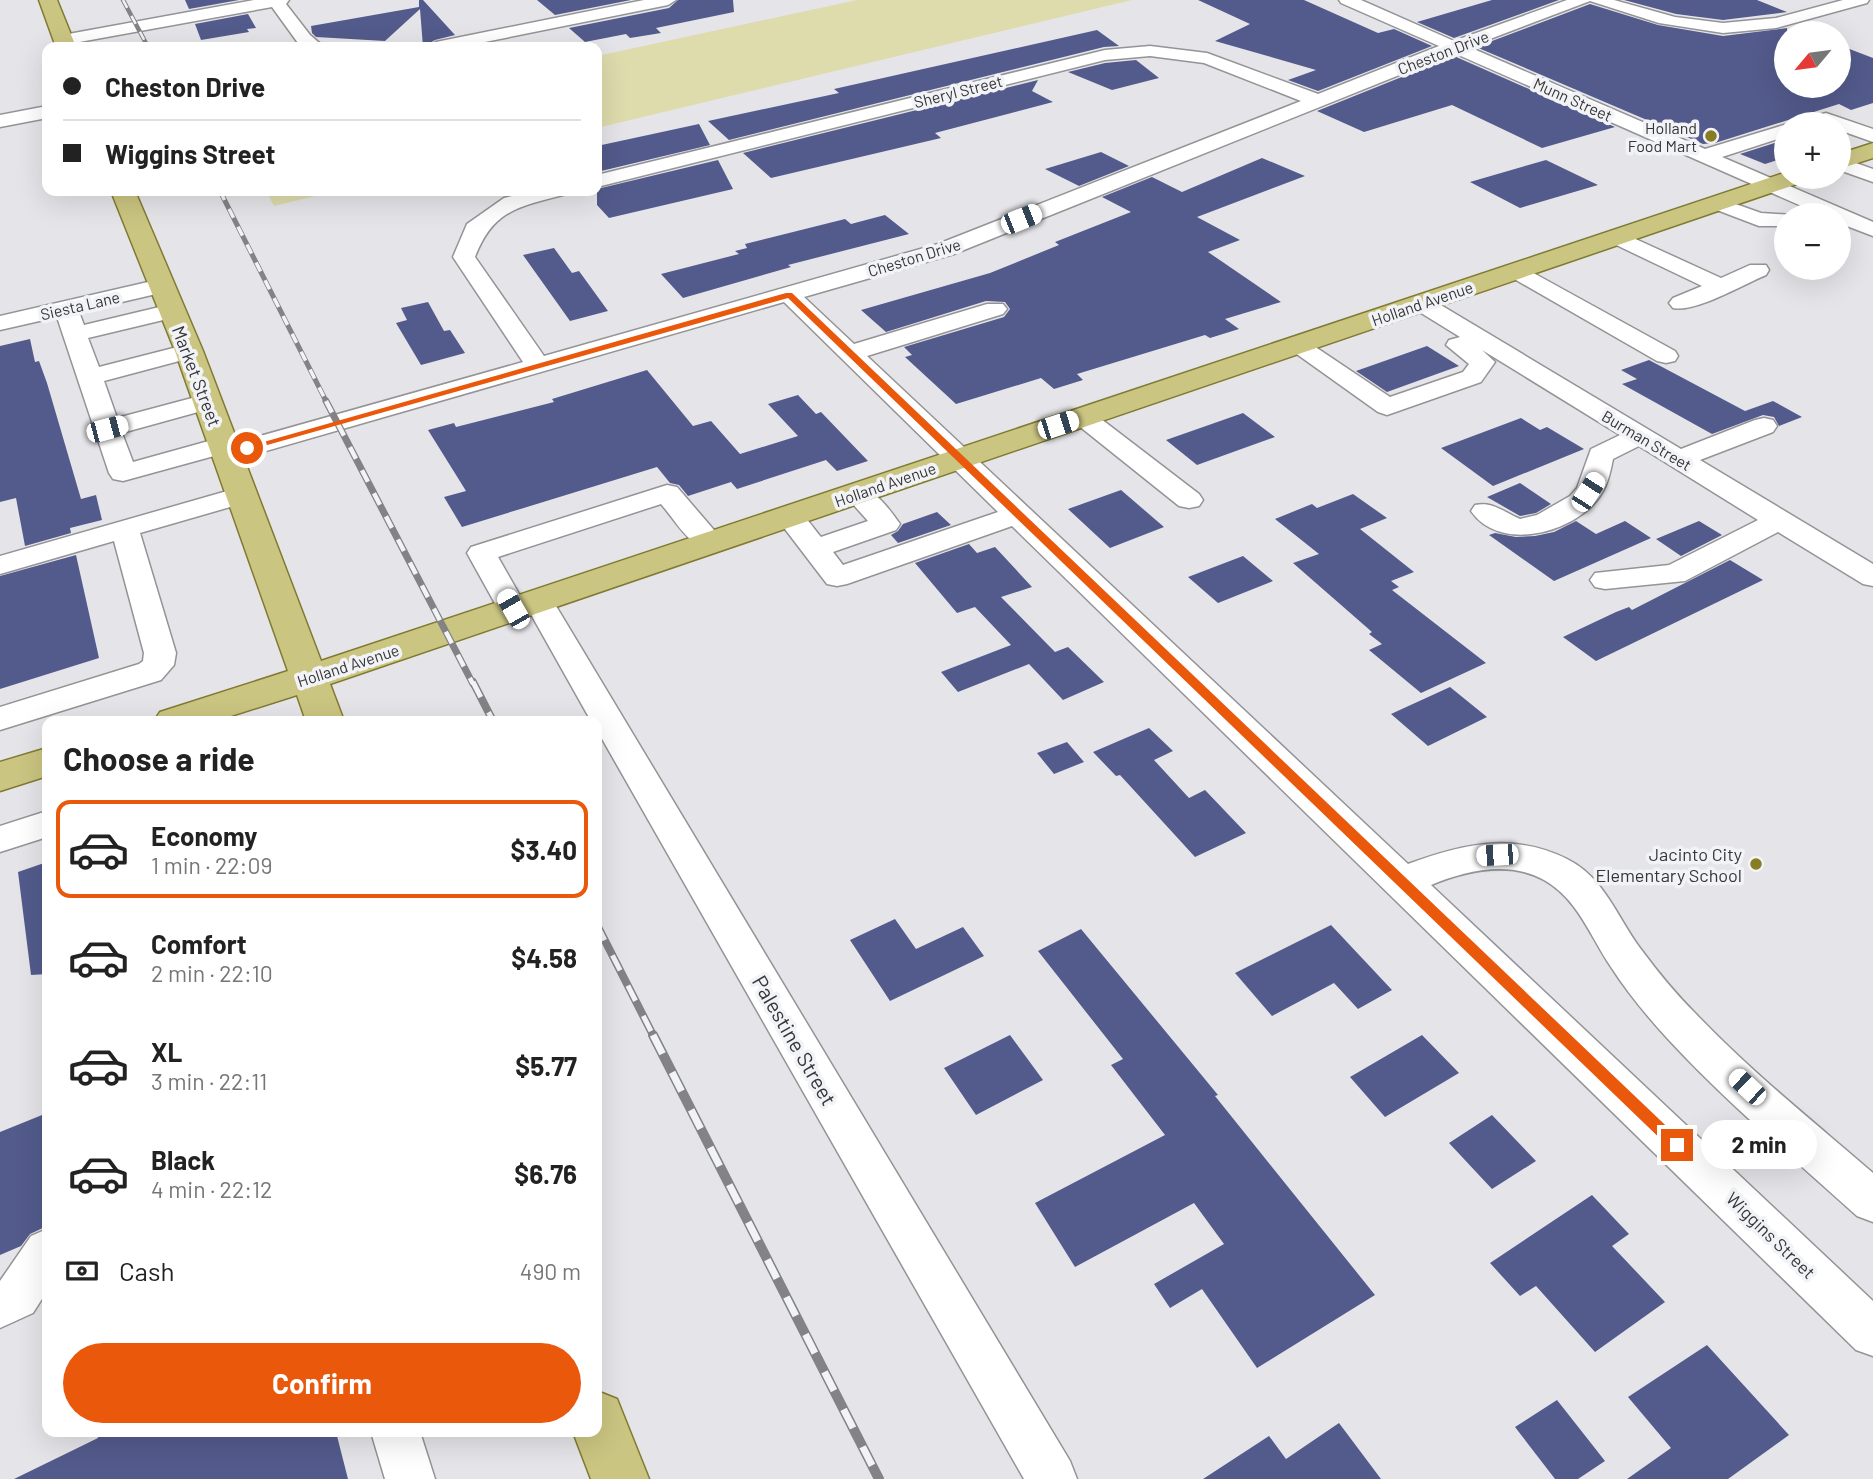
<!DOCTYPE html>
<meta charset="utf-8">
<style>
:root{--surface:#fff;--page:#f6f6f6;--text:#222;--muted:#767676;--line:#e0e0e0;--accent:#ea580c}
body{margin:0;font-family:Barlow,sans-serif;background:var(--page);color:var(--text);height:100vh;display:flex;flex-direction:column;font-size:26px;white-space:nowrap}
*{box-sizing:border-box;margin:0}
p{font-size:23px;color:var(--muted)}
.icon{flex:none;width:38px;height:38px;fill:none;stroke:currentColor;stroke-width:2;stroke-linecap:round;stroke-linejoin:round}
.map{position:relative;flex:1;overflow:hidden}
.drawer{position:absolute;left:42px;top:716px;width:560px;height:721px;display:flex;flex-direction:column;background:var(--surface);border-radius:14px;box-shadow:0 7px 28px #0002}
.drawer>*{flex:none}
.banner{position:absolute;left:42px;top:42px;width:560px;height:154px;border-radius:14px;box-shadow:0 7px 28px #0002;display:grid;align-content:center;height:154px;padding:0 21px;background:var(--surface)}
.needle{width:46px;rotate:241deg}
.tools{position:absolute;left:1774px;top:21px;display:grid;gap:14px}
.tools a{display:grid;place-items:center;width:77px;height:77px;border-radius:50%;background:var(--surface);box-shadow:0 7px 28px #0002;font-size:35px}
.end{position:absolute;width:32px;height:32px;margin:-16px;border:9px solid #ea580c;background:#fff;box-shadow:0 0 0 4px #fff}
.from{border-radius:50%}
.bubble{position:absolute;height:49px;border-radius:24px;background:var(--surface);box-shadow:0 7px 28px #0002;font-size:23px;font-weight:700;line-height:49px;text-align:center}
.car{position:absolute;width:21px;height:42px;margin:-21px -10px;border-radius:9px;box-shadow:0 0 5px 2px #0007;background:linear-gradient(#fff 24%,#345 0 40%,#fff 0 76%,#345 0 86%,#fff 0)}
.banner b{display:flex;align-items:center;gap:24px;height:66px;font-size:26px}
.banner b+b{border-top:2px solid var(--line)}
.banner i{width:18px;height:18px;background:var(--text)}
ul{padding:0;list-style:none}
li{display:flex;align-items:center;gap:21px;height:98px;margin:0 14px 10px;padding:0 7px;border:4px solid transparent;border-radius:14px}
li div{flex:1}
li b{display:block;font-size:26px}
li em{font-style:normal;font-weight:700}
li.active{border-color:var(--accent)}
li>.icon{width:63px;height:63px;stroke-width:1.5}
h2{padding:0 21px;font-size:32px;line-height:84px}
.pay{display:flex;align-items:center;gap:18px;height:77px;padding:0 21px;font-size:26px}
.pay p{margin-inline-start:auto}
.cta{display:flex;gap:14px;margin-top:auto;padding:14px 21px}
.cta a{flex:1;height:80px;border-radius:42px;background:var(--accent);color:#fff;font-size:28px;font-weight:700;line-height:80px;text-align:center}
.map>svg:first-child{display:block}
.green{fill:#dedbad}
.building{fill:#535b8c}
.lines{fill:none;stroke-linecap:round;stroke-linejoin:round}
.minor-casing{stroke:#949497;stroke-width:3}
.major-casing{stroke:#817a32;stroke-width:3}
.minor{fill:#fff;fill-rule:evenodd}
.major{fill:#cbc582;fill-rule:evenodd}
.rail-far4-casing{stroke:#838386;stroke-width:4.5}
.rail-far3-casing{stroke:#838386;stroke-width:5}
.rail-far2-casing{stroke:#838386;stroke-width:7}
.rail-far1-casing{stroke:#838386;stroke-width:8}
.rail-casing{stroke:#838386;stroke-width:10}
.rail-far4{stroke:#f2f3f6;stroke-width:2.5;stroke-dasharray:9;stroke-linecap:butt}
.rail-far3{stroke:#f2f3f6;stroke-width:3.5;stroke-dasharray:10;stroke-linecap:butt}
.rail-far2{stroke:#f2f3f6;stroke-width:4.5;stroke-dasharray:13;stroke-linecap:butt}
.rail-far1{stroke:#f2f3f6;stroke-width:5;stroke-dasharray:17;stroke-linecap:butt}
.rail{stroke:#f2f3f6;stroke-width:7;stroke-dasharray:21;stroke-linecap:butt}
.route{fill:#ea580c}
.poi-dot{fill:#867d24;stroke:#f2f3f6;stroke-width:2.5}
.labels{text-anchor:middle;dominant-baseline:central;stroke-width:7;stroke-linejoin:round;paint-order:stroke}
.far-street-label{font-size:16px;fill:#363638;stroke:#f2f3f6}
.far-poi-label{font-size:16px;fill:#363638;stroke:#f2f3f6;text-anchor:end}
.street-label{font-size:18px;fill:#363638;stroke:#f2f3f6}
.poi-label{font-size:18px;fill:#363638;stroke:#f2f3f6;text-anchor:end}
.near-street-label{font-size:21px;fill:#363638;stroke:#f2f3f6}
</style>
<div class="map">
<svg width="1873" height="1479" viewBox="0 0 1873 1479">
<rect width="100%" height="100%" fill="#e5e5e9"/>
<!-- green -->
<path class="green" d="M857 0H1132L597 128V56Z
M266 191H336L274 206Z"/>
<!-- building -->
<path class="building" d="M185 0H239L189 9Z
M419 0H423L455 35 435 40 423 47 420 9 385 41 316 37 312 33 311 26 419 7Z
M537 0H631L555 15Z
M678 0H733L734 12 656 28 661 33 630 38 626 34 585 42 569 28 669 8Z
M1198 0H1304L1378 33 1394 29 1432 46 1318 91 1288 80 1316 70 1215 41 1250 24Z
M1492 0H1559L1454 38 1417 22Z
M1624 0H1757L1787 12 1723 20 1676 14Z
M1590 4 1658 25 1723 36 1787 28V86H1839V45L1873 58V103L1851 110 1839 104 1715 143 1703 144 1476 47Z
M248 14 256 28 247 29 249 32 201 40 195 24Z
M1097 30 1119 46 1104 47 729 140 708 121 839 93 834 89Z
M1454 56 1615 127 1542 148 1452 105 1364 132 1317 111Z
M1136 60 1159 78 1112 90 1068 72 1105 63Z
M1038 80 1032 91 1053 102 935 133 941 138 771 178 743 153Z
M699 124 710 145 597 172V146Z
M1787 139V157L1765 164 1740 154Z
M1101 152 1129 166 1079 186 1045 169Z
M1262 158 1305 176 1197 217 1240 240 1208 252 1281 302 1225 319 1239 329 1210 338 1205 335 1077 374 1083 380 1054 389 1041 378 956 404 905 357 912 355 904 347 1004 317 1010 309 1005 302 986 301 886 332 861 310 990 273 1059 245 1055 242 1131 212 1102 197 1152 177 1182 192Z
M718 160 733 189 609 218 597 205V189Z
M1546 160 1598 185 1520 208 1470 182Z
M885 215 909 234 788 265 791 267 683 298 661 274 739 254 735 251 747 248 745 244 845 219 851 224Z
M554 248 572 273 579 271 608 311 570 321 523 255Z
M428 302 444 331 450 330 465 353 421 365 396 323 407 320 401 308Z
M30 339 35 362 39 361 47 383 81 499 96 495 102 520 70 528 71 533 25 546 16 498 0 502V346Z
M1427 346 1459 366 1387 392 1356 371Z
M1649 360 1745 411 1773 401 1802 417 1779 426 1774 417 1763 415 1712 434 1622 384 1637 379 1621 370Z
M647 370 693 426 711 421 740 454 798 436 768 404 798 395 816 414 821 412 868 461 837 471 826 460 737 489 731 482 688 496 679 485 670 483 657 467 462 527 444 497 466 491 428 430 454 423 456 427 554 402 552 399Z
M1243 413 1275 437 1197 465 1166 440Z
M1521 418 1540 430 1547 427 1584 449 1493 486 1441 448Z
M1520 483 1551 504 1536 513 1520 516 1487 497Z
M1121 490 1164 527 1110 548 1068 509Z
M1353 494 1387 518 1360 529 1414 572 1391 581 1399 587 1392 590 1486 663 1421 693 1369 650 1382 644 1369 634 1372 632 1293 563 1319 554 1275 519 1312 504 1317 508Z
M937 512 951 525 898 543 891 535 898 531 903 524Z
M1576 521 1596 534 1625 521 1651 538 1554 581 1489 535 1495 533 1516 537 1535 536 1554 532Z
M1699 521 1722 535 1681 556 1656 539Z
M969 544 977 553 995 547 1032 587 1001 597 1055 652 1068 647 1104 682 1063 700 1029 664 958 692 941 672 1011 645 975 607 957 613 915 563Z
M76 555 99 658 0 689V576Z
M1243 556 1273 581 1218 603 1188 577Z
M1730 560 1763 580 1596 661 1563 637 1616 612 1629 607 1632 610Z
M1450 687 1487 717 1428 746 1391 714Z
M1149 728 1173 751 1154 760 1189 798 1205 790 1246 833 1195 857 1120 775 1116 776 1093 752Z
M1067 742 1084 762 1054 774 1037 753Z
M47 862V974L31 975 18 872Z
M895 919 916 949 963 927 984 956 890 1001 850 940Z
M1331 925 1392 990 1358 1009 1334 983 1272 1016 1235 973Z
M1081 929 1218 1095 1215 1096 1375 1295 1257 1368 1202 1289 1170 1308 1154 1284 1224 1244 1194 1203 1075 1267 1035 1203 1165 1135 1111 1065 1123 1059 1038 951Z
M1010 1035 1043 1080 976 1115 944 1068Z
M1422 1035 1459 1073 1385 1117 1350 1077Z
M47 1113V1226L30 1234 21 1246 0 1255V1132Z
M1492 1115 1536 1161 1492 1189 1449 1143Z
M1592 1195 1629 1234 1612 1246 1665 1302 1595 1352 1536 1286 1520 1296 1490 1263Z
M1707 1345 1789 1435 1728 1479H1627L1671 1448 1628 1397Z
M1557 1400 1605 1461 1578 1479H1555L1515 1427Z
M1339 1423 1381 1479H1203L1269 1436 1286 1459Z
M97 1432H336L348 1479H14L98 1438Z"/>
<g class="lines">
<!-- minor casing -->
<g class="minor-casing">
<path id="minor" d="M254 0H289L286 4 310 35 324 47H304L298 43 272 7 63 45 54 40 63 35Z
M644 0H676L668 5 460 47H427L436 42Z
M1339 0H1361L1454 41 1567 0H1614L1675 17 1723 23 1776 18 1843 0H1869L1867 3 1776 28 1723 33 1659 23 1590 1 1469 47 1705 149 1787 124V136L1722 157 1873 222V236L1839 223V215H1822L1454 53 954 254 804 297 854 344 987 304H1003L1007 309 1003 314 867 356 1408 864C1462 844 1513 832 1567 859 1604 877 1617 917 1640 948 1657 971 1675 993 1695 1013 1750 1071 1813 1121 1873 1173V1222L1857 1216C1793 1158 1726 1102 1667 1038 1647 1016 1627 992 1611 967 1590 936 1578 899 1544 880 1508 860 1465 871 1431 885L1873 1301V1356L1856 1350 1012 526 847 584 837 586 827 584 775 516 779 510C801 505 808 522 821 537L868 521 843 493 847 487C870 482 888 507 900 524L896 530 833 552 843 565 998 512 784 302 235 460 226 462 217 460 214 456 123 481 113 479 109 473 57 317 0 330V316L161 279 169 281 172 286 169 291 79 312 84 325 172 304 180 306 184 311 180 316 88 338 99 367 189 344 198 346 201 351 198 356 104 381 117 418 207 394 216 397 220 402 216 407 122 433 133 462 223 437 232 439 235 443 523 362 453 257 467 224 504 198 532 191H566L563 195C518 207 493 210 475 257L544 356 938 244 1301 101 1204 63 1150 56 1105 60 597 187V175L1105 50 1150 46 1207 53 1318 94 1439 46 1341 3Z
M47 106V118L0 127V115Z
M1826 113 1873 129V142L1839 130V124H1798L1800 120Z
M1839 157 1873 169V182L1839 170Z
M1716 197 1761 213 1793 215H1787V226H1759L1709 207 1706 203 1709 199Z
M1618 231 1721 278 1750 265H1766L1769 270 1766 275C1744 284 1695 313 1673 308L1669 303 1673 298 1702 286 1610 242 1607 237 1610 232Z
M1517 264 1675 351 1678 356 1675 361 1666 363 1657 361 1509 276 1506 271 1509 266Z
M1421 296 1429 298 1681 449 1755 420 1764 418 1773 420 1777 426 1773 432 1700 460 1873 564V586L1863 584 1778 532 1685 581 1605 589 1595 587 1590 580 1595 573 1669 565 1758 520 1639 446 1613 459C1610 474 1607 488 1597 500 1570 534 1499 552 1471 511L1475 505C1493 501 1503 512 1520 519L1537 515 1570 496 1577 488 1591 449 1620 435 1482 350 1495 362 1481 382 1387 415 1378 412 1284 345 1287 340 1296 338 1305 340 1390 397 1463 372 1469 364 1446 345 1449 340 1460 337 1413 308 1409 303 1413 298Z
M1083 409 1092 412 1199 494 1203 500 1199 506 1189 508 1179 506 1074 422 1070 417 1074 412Z
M667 485 677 487 720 537 724 543 720 549C694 556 677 522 661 504L498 557 523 601 527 594 538 591 549 594 553 601 1070 1461 1077 1479H1024L597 730V721H591L528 609 524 616 513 619 502 616 467 553 471 547Z
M241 487 251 489 255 495 251 501 140 533 176 653 174 665 161 680 0 730V707L139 664 143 661 144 653 114 541 0 574V556Z
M47 811V837L0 852V826Z
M47 1229V1291L33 1313 0 1328V1281L31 1236Z
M371 1432H420L435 1479H385Z"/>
</g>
<!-- major casing -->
<g class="major-casing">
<path id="major" d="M39 0H57L76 47H56Z
M1873 143V158L1839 169V154Z
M1787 172V177H1807L1803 182 330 684 344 721H306L297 695 215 721H154L160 712 288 671 175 351 111 191H135L203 351 321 661Z
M47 748V776L0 791V762Z
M597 1391 617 1399 649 1479H591L573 1432H597Z"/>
</g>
<!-- minor -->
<use href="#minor" class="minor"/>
<!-- major -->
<use href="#major" class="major"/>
<!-- rail-far4 casing -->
<g class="rail-far4-casing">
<path id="rail-far4" d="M123 0 148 47"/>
</g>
<!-- rail-far3 casing -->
<g class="rail-far3-casing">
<path id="rail-far3" d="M220 191 327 403"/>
</g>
<!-- rail-far2 casing -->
<g class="rail-far2-casing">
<path id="rail-far2" d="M326 401 473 684"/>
</g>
<!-- rail-far1 casing -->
<g class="rail-far1-casing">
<path id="rail-far1" d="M473 682 493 721
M597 925 654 1037"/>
</g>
<!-- rail casing -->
<g class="rail-casing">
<path id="rail" d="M653 1035 879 1479"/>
</g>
<!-- rail-far4 -->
<use href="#rail-far4" class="rail-far4"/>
<!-- rail-far3 -->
<use href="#rail-far3" class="rail-far3"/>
<!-- rail-far2 -->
<use href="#rail-far2" class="rail-far2"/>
<!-- rail-far1 -->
<use href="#rail-far1" class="rail-far1"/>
<!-- rail -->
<use href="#rail" class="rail"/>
</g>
<!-- route -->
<path class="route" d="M786 293H792L1682 1141 1684 1145 1682 1150H1672L788 298 250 450 243 448Z"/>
<!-- markers -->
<g class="poi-dot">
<circle cx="1711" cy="136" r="7"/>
<circle cx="1756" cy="864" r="7"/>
</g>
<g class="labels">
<!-- far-street labels -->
<g class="far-street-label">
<text transform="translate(1443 52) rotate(-21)">Cheston Drive</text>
<text transform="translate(958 91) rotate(-14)">Sheryl Street</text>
<text transform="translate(1573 99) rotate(24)">Munn Street</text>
<text transform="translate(914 257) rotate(-17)">Cheston Drive</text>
<text transform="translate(1422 303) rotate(-19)">Holland Avenue</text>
<text transform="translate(80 305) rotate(-13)">Siesta Lane</text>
<text transform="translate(1647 440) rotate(31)">Burman Street</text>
<text transform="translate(885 484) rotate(-19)">Holland Avenue</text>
<text transform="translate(348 665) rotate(-18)">Holland Avenue</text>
</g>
<!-- far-poi labels -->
<g class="far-poi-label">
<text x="1697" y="127">Holland<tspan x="1697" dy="18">Food Mart</tspan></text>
</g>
<!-- street labels -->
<g class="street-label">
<text transform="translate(197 376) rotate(69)">Market Street</text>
<text transform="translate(1771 1235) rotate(44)">Wiggins Street</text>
</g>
<!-- poi labels -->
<g class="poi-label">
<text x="1742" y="854">Jacinto City<tspan x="1742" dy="21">Elementary School</tspan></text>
</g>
<!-- near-street labels -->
<g class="near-street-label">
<text transform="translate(795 1040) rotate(60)">Palestine Street</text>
</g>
</g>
</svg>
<div class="tools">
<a><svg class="needle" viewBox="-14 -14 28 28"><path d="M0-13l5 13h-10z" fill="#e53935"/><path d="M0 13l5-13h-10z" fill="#767676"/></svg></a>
<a>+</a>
<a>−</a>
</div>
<i class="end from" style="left:247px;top:448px"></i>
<i class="end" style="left:1677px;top:1145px"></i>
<div class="bubble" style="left:1701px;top:1120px;width:116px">2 min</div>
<i class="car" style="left:1021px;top:219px;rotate:68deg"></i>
<i class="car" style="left:1058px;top:425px;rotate:72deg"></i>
<i class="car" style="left:107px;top:429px;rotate:75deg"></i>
<i class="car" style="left:1588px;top:492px;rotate:33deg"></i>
<i class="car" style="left:513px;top:609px;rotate:330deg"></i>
<i class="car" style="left:1497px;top:855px;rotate:267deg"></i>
<i class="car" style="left:1747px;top:1087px;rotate:313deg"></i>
<div class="banner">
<b><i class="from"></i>Cheston Drive</b>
<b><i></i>Wiggins Street</b>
</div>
<section class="drawer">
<h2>Choose a ride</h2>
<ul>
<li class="active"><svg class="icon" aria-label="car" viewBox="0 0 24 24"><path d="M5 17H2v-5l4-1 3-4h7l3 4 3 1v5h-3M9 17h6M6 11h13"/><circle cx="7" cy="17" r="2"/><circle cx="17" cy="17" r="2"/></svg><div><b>Economy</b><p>1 min · 22:09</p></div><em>$3.40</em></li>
<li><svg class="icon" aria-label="car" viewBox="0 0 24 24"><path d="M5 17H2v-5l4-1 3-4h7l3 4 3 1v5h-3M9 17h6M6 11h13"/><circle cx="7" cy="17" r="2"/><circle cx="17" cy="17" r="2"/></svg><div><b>Comfort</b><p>2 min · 22:10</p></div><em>$4.58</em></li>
<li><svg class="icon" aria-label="car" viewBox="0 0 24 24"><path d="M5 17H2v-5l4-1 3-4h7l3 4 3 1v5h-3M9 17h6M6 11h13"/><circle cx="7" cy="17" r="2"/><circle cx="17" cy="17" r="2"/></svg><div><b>XL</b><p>3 min · 22:11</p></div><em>$5.77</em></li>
<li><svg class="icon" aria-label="car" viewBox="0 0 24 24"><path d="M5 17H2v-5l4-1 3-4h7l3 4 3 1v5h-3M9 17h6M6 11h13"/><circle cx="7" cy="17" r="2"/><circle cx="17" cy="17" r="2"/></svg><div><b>Black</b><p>4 min · 22:12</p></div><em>$6.76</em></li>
</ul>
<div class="pay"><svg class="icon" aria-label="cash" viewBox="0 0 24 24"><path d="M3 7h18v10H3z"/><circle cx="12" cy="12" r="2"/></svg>Cash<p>490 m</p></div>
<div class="cta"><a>Confirm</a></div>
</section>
</div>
